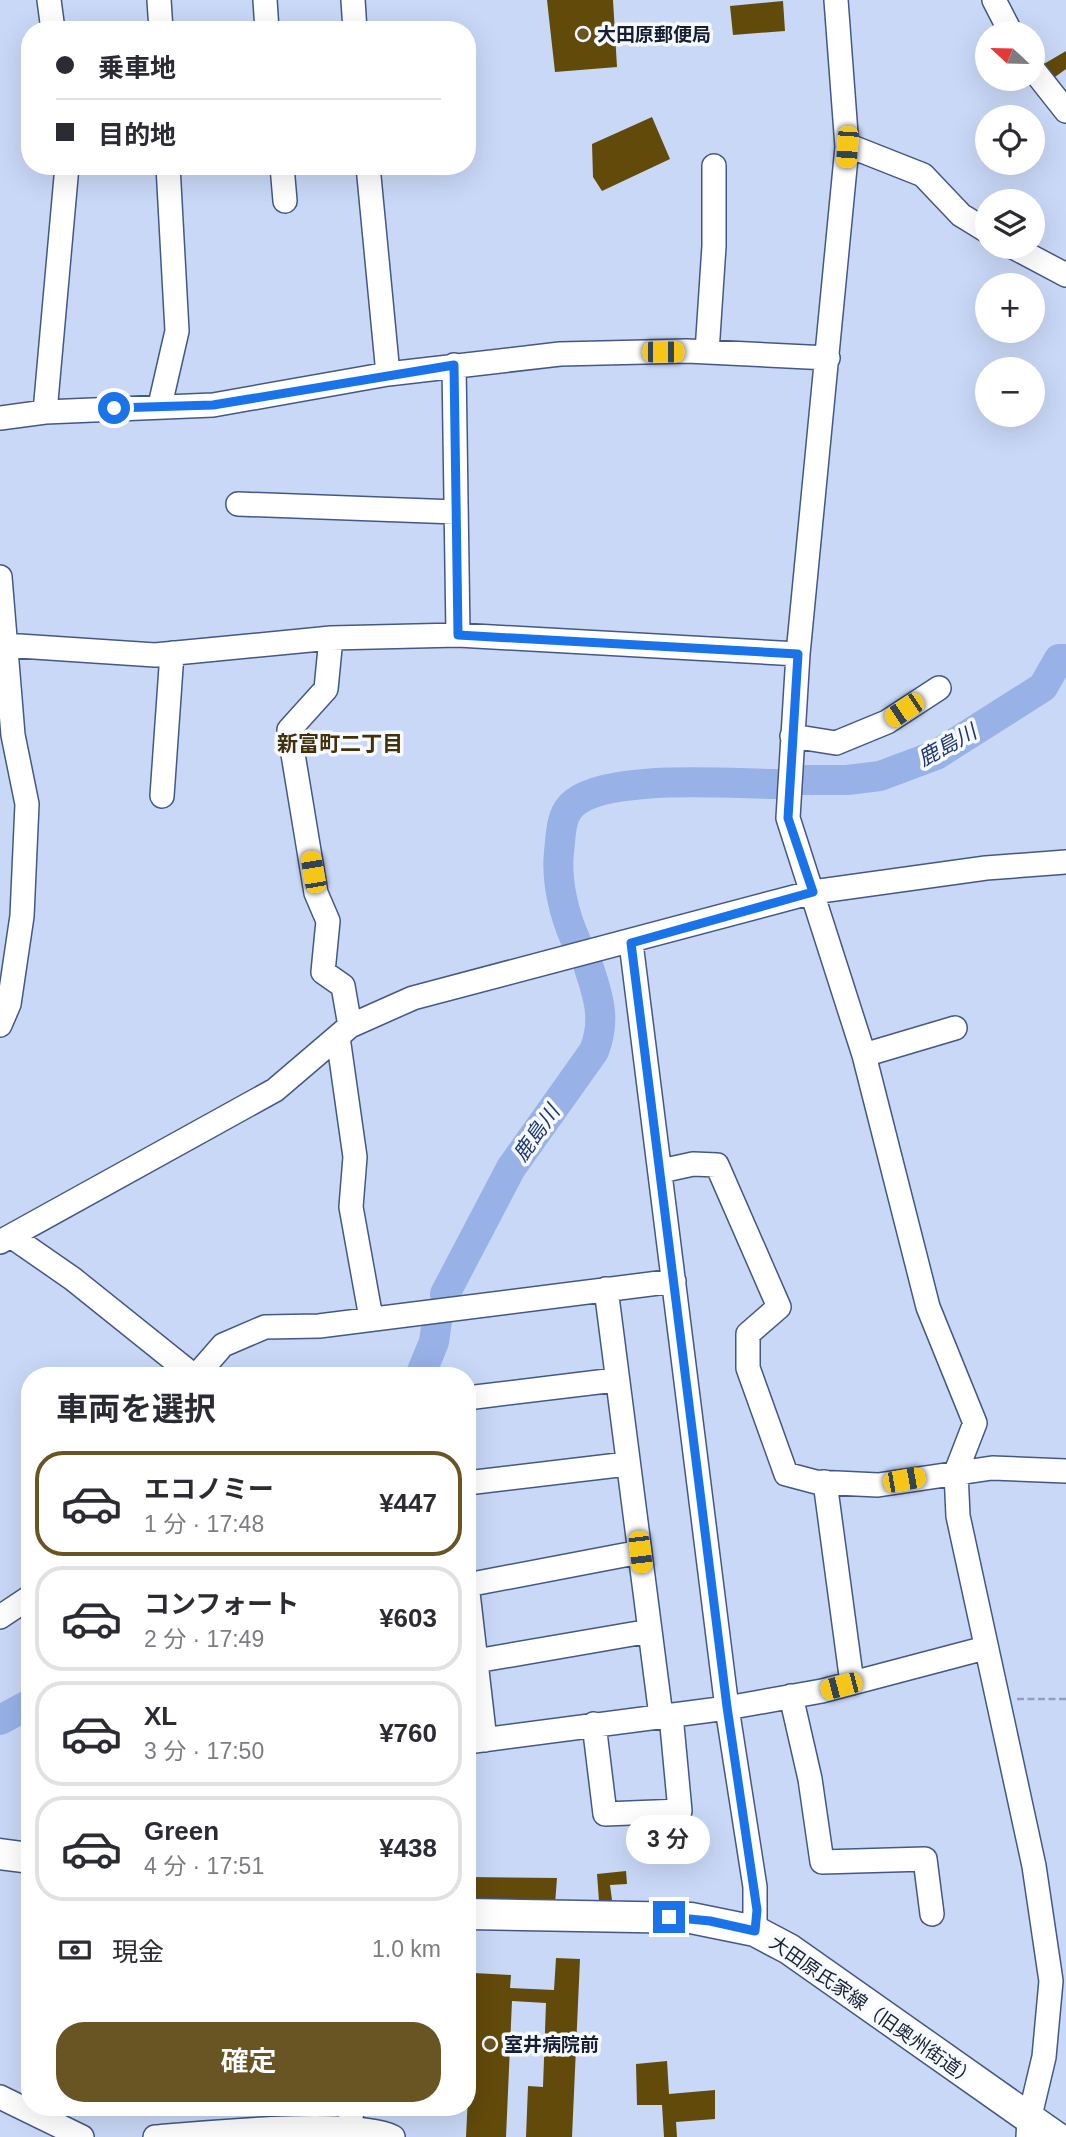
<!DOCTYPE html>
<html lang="ja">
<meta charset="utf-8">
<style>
:root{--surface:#fff;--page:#f2f2f3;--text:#2b2b33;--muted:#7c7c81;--line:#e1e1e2;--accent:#695423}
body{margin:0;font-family:Helvetica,"Noto Sans JP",sans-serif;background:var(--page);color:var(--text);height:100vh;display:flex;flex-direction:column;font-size:26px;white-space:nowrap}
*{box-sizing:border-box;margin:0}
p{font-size:23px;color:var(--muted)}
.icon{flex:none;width:38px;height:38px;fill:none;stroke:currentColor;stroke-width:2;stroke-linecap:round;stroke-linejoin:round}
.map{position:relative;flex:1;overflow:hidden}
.details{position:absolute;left:21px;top:1367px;width:455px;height:749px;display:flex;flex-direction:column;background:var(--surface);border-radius:28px;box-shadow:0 7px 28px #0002}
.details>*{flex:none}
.banner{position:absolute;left:21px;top:21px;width:455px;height:154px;border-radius:28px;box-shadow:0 7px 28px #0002;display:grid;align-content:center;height:154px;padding:0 35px;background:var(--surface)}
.needle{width:46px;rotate:292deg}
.controls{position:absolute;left:975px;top:21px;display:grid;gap:14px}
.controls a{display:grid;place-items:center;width:70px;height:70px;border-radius:50%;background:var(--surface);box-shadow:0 7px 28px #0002;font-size:35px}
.end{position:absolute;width:32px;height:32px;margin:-16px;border:9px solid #1a73e8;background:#fff;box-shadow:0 0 0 4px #fff}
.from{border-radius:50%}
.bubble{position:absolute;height:49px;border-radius:24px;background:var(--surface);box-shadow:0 7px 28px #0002;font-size:23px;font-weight:600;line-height:49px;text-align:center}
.car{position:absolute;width:21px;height:42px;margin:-21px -10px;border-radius:9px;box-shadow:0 0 5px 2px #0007;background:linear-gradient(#f5c518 24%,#345 0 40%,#f5c518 0 76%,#345 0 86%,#f5c518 0)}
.banner b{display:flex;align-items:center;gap:24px;height:66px;font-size:26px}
.banner b+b{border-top:2px solid var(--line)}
.banner i{width:18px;height:18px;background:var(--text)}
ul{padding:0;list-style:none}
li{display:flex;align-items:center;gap:21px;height:105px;margin:0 14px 10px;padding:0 21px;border:4px solid var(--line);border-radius:28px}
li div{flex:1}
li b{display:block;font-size:26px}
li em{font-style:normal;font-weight:600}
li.selected{border-color:var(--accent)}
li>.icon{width:63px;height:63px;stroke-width:1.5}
h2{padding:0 35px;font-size:32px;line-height:84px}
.pay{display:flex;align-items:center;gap:18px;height:77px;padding:0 35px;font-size:26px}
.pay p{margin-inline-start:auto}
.action{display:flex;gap:14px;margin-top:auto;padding:14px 35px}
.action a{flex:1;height:80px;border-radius:28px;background:var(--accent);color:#fff;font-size:28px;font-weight:600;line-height:80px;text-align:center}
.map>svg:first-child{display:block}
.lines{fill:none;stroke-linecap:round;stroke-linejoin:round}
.river{stroke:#98b1e6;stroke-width:30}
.building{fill:#624a0b}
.minor-casing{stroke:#445885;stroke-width:26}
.major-casing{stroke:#445885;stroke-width:33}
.path{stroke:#929fba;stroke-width:2.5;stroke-dasharray:7 3.5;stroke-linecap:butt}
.minor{stroke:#fff;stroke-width:23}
.major{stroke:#fff;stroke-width:30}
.route{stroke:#1a73e8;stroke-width:9}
.poi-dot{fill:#695423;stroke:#f6f9fe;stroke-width:2.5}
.labels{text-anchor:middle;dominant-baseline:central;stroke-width:7;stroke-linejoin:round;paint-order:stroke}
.poi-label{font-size:19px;font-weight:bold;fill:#171f32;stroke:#f6f9fe;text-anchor:start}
.street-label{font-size:19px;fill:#171f32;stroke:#f6f9fe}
.neighbourhood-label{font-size:21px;font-weight:bold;fill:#423108;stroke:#f6f9fe}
.water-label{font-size:21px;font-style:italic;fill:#1d3573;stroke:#f6f9fe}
</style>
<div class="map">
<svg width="1066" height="2137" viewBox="0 0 1066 2137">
<rect width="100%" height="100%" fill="#c9d8f7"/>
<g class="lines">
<!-- river -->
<path class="river" d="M803 780H847L880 776 936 755 1043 687 1059 659H1066
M576 941C564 915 556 881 559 852 561 836 560 818 571 806 601 773 731 784 776 784
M445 1294 511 1168 594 1051C606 1021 599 998 589 968
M420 1376 434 1342 438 1313
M0 1720 30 1704"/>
</g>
<!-- building -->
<path class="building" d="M547 0H613L617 67 555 72Z
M783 1 785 31 733 35 730 6Z
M1066 51V69L1048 82 1037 68Z
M652 117 670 159 602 191 593 177 592 144Z
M626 1871 627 1884 610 1885 612 1900 599 1901 597 1874Z
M467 1877 557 1878 555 1904 467 1901Z
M556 1958 580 1959 572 2137H526L528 2086 543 2087 546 2003 512 2001 506 2137H466L474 1973 511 1975 510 1988 554 1990Z
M667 2061 669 2094 715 2090V2119L676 2122 677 2137H664L662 2105H637L636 2064Z"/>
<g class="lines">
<!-- minor casing -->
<g class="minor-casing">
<path id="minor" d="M49 0 53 30
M159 0 161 30
M265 0 267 30
M353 0 355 30
M836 0 847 147 798 654 788 818 864 1055 928 1307 975 1423 956 1472 958 1516 1034 1866 1051 1981 1044 2057 1029 2120 1028 2137
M994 0 1011 33
M1032 68 1066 111
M847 145 923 175 961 215 987 231
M282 166 285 201
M368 166 388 374
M1013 247 1066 275
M707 352 714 246V166
M454 365 458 635
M160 405 177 331 168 166
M45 412 67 166
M0 418 45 412 213 405 388 374 560 354 687 351 828 358
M238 504 456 512
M0 577 13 735 27 804 22 916 9 1004 0 1025
M4 645 155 655 331 638
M792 736 836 743 887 722 939 688
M162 796 172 653
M631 943 727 1708 755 1887V1931
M350 1026 343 986 323 972 328 921 316 893 289 730 326 689 331 638 458 635 798 654
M338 1037 355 1157 351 1207 371 1318
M864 1055 955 1028
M661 1171 693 1164 717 1165 779 1307 748 1334V1368L786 1474 816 1482 878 1485 992 1468 1066 1471
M11 1236 73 1279 194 1376
M0 1242 275 1090 350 1026 413 998 813 892 986 868 1066 862
M606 1289 661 1716
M196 1376 223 1345 265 1327 319 1326 674 1281
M467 1398 615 1380
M825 1482 852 1683
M467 1483 627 1464
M467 1584 485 1740
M467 1585 640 1552
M0 1617 30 1597
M476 1661 650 1631
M791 1696 810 1779 822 1862 925 1859 932 1914
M594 1724 605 1814 680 1811 671 1715
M467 1742 727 1708 822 1691 985 1648
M0 2097 82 2137
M155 2137C203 2133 356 2118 393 2137
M347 2137 353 2107"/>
</g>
<!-- major casing -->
<g class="major-casing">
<path id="major" d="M0 1854 30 1858
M467 1914 691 1918 755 1931 789 1949 1056 2137"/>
</g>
<!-- path -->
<path class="path" d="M1017 1699H1066"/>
<!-- minor -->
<use href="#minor" class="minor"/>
<!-- major -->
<use href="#major" class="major"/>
</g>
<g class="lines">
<!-- route -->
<path class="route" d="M114 408 213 405 454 365 458 635 798 654 788 818 813 892 631 943 727 1707 757 1910 755 1931 710 1921 669 1917"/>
</g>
<!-- markers -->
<g class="poi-dot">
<circle cx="583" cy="34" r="7"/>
<circle cx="490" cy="2044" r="7"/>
</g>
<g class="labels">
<!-- poi labels -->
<g class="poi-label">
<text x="597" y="34">大田原郵便局</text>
<text x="504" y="2044">室井病院前</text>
</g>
<!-- street labels -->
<g class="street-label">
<text transform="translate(873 2011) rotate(35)">大田原氏家線（旧奥州街道）</text>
</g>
<!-- neighbourhood labels -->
<g class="neighbourhood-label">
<text x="340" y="743">新富町二丁目</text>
</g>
<!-- water labels -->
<g class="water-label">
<text transform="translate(947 745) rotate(-29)">鹿島川</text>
<text transform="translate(536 1133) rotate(-55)">鹿島川</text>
</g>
</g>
</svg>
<div class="controls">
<a><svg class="needle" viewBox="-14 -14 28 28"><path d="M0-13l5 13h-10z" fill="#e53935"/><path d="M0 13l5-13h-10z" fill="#7c7c81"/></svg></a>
<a><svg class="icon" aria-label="locate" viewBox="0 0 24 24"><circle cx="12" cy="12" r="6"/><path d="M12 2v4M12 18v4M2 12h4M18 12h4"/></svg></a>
<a><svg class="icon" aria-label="layers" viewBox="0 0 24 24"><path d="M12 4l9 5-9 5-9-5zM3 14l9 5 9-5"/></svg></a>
<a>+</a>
<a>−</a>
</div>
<i class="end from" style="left:114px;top:408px"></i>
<i class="end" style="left:669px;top:1917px"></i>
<div class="bubble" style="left:626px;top:1815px;width:84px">3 分</div>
<i class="car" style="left:847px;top:147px;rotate:184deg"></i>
<i class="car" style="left:663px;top:352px;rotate:90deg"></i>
<i class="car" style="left:904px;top:710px;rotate:236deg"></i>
<i class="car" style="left:313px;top:872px;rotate:350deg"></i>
<i class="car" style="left:904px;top:1480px;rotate:80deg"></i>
<i class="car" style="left:640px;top:1552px;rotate:173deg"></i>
<i class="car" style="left:841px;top:1686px;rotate:255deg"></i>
<div class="banner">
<b><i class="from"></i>乗車地</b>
<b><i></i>目的地</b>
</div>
<section class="details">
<h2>車両を選択</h2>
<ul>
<li class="selected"><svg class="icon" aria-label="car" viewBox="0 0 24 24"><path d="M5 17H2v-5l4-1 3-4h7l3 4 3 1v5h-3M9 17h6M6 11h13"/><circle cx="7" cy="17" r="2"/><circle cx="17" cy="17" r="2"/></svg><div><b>エコノミー</b><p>1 分 · 17:48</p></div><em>¥447</em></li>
<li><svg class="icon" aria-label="car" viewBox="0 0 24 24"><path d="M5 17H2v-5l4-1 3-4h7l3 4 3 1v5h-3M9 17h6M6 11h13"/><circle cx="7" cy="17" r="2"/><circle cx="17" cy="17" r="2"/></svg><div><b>コンフォート</b><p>2 分 · 17:49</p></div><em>¥603</em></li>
<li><svg class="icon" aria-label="car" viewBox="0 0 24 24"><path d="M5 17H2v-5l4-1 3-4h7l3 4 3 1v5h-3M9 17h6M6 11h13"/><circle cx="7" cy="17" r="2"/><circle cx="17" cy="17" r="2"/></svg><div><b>XL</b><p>3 分 · 17:50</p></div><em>¥760</em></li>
<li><svg class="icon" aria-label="car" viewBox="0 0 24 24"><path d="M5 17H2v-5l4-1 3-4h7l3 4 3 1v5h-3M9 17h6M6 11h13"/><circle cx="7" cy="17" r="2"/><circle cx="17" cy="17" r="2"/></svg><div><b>Green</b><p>4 分 · 17:51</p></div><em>¥438</em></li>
</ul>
<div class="pay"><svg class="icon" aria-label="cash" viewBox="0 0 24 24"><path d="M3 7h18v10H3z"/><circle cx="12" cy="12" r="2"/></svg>現金<p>1.0 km</p></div>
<div class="action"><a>確定</a></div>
</section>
</div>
